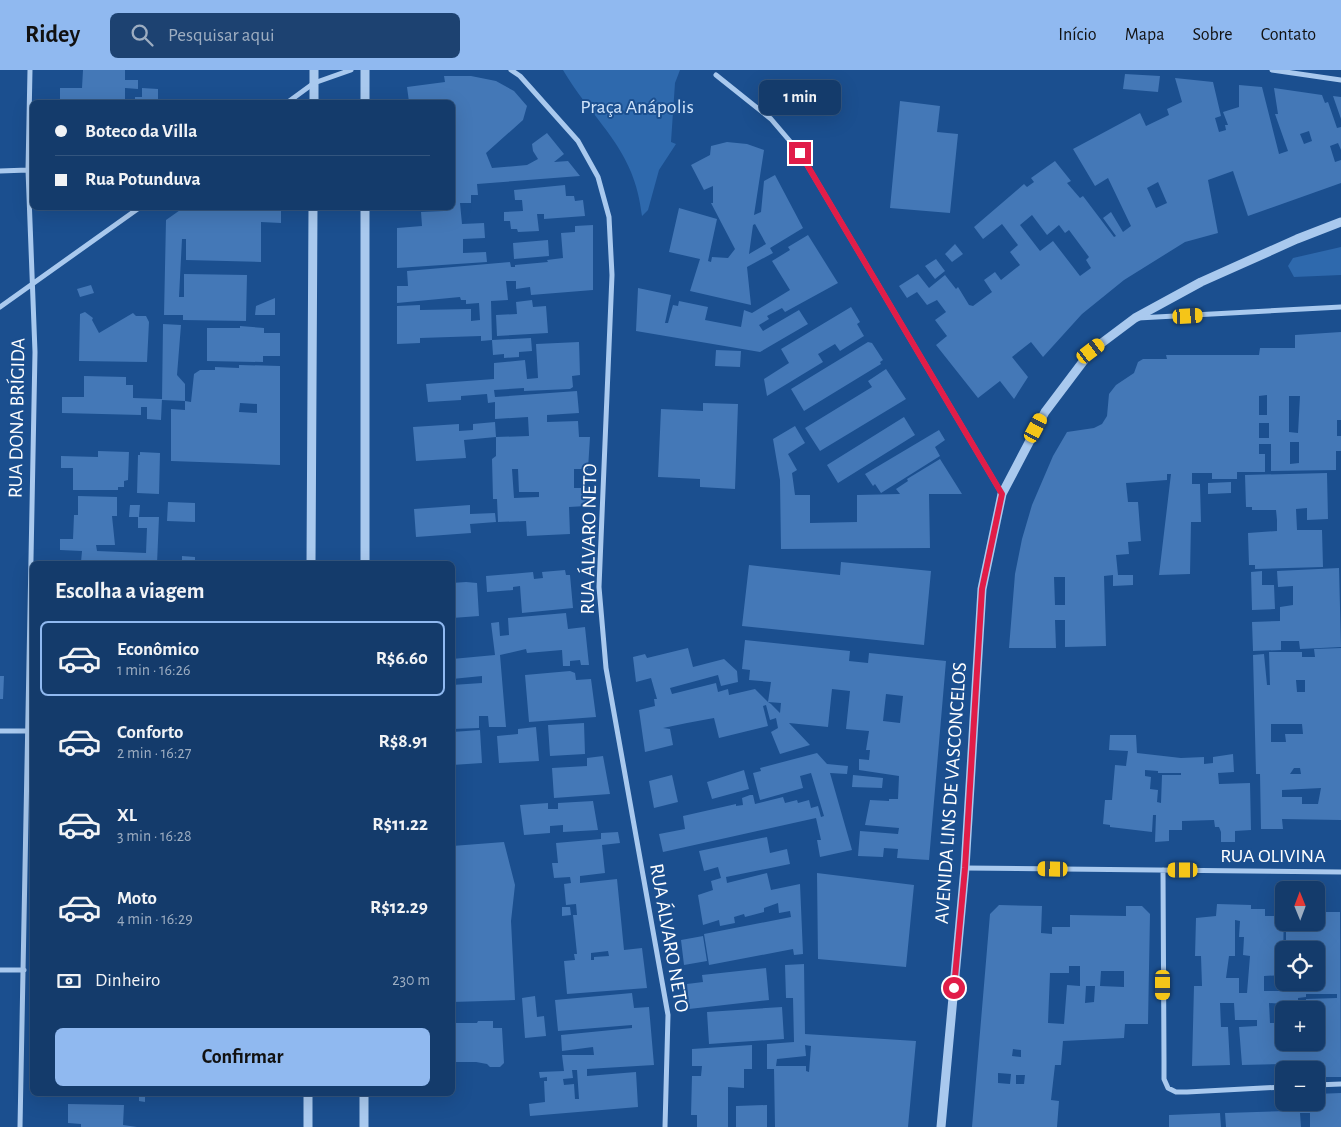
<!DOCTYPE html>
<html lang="pt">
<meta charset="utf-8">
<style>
:root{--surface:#143b6b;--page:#1d4271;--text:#f1f3f6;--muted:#9dadc1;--line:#33557e;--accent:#90b9f0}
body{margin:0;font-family:"Alegreya Sans",sans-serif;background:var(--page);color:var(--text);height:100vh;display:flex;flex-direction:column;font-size:19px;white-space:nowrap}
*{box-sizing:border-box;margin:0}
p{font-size:16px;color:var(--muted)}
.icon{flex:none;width:28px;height:28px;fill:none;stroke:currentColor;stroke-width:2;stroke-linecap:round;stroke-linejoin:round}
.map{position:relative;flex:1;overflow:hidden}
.details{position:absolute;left:30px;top:491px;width:425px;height:535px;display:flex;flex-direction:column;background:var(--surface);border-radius:8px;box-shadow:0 5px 20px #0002,0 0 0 1px var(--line)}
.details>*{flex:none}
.top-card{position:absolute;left:30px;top:30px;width:425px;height:110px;border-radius:8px;box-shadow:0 5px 20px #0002,0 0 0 1px var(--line);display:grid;align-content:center;height:110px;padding:0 25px;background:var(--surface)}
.needle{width:32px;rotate:359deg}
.tools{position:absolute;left:1275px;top:811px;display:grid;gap:10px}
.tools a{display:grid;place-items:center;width:50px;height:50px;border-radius:8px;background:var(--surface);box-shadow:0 5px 20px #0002,0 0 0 1px var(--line);font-size:25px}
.end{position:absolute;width:22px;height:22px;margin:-11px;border:6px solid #e11d48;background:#fff;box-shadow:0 0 0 2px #fff}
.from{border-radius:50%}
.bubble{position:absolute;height:35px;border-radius:8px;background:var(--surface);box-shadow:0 5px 20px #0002,0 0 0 1px var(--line);font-size:16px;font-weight:700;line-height:35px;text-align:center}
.car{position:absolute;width:15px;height:30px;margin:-15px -8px;border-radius:6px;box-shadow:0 0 4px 1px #0007;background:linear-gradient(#f5c518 24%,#345 0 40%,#f5c518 0 76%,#345 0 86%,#f5c518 0)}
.top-card b{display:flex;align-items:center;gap:18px;height:48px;font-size:19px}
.top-card b+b{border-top:1px solid var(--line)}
.top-card i{width:12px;height:12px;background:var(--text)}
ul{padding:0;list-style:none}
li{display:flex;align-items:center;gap:15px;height:75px;margin:0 10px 8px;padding:0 15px;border:2px solid transparent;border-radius:8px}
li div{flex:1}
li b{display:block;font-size:19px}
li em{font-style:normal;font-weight:700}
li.current{border-color:var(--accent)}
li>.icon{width:45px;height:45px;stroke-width:1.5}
h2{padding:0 25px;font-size:22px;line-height:60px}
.pay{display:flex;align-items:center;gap:12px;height:55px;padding:0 25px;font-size:19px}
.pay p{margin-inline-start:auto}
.button{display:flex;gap:10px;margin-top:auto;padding:10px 25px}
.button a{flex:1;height:58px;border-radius:8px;background:var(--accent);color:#111;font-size:20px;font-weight:700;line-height:58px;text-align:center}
header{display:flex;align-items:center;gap:30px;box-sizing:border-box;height:70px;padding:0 25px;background:var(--accent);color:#111}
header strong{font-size:24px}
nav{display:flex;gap:28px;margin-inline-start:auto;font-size:18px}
.search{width:350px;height:45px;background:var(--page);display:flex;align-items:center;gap:12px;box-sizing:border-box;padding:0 18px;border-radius:8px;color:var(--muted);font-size:19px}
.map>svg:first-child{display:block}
.green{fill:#2e69ad}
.building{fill:#4478b7;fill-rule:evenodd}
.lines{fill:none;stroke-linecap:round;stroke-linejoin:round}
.minor{stroke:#a9c9ee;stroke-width:5}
.tertiary{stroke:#a9c9ee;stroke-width:9}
.route{stroke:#e11d48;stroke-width:6}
.labels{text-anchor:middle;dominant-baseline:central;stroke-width:4;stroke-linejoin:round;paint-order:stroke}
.park-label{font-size:20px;fill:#cfe3fa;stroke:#1b4f8f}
.street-label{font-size:20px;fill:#fff;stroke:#1b4f8f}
</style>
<header>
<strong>Ridey</strong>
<div class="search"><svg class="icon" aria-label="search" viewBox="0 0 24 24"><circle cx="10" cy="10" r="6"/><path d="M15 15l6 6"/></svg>Pesquisar aqui</div>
<nav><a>Início</a><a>Mapa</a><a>Sobre</a><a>Contato</a></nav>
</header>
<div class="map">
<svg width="1341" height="1057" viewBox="0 0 1341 1057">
<rect width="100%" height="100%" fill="#1b4f8f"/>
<!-- green -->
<path class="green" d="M563 0H680L675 13 671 72 676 74 659 100 648 140 642 146C635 78 595 54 563 0Z
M1341 177V205L1294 207 1288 196 1293 188Z"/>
<!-- building -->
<path class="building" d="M83 0H125V10H138V19L125 18V32H60V18H82Z
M1125 4 1160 6 1158 22 1123 19Z
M444 6H471L496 11 514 21 527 36 523 50 486 83 492 98 527 95 538 89 533 81 532 74 547 63 564 84 554 92 568 91 580 106 477 114 478 125H471V133H460L462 154 484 153 485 168 463 169V183L486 182 487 192 397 198V158L422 156 421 142 444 141 443 138H452V32H409L407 17 445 12Z
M1175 8 1213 12 1221 46 1215 48 1219 62 1226 60 1225 55H1228L1223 42 1239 37V15L1262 17 1279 84 1288 81 1275 44H1278L1274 18 1322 25 1325 33 1328 32 1337 58 1341 57V80L1338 73 1330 76 1335 92 1341 90V113L1248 146 1233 101 1208 110 1218 163 1185 172 1124 210 1082 244 1043 287 1031 272 1012 287 1028 307 1014 329 1000 311 978 328 936 275 947 266 935 250 946 242 937 230 927 235 917 222 907 228 899 216 918 204 929 218 945 205 956 219 958 217 969 235 973 236 992 222 984 210 995 202 1001 210 1020 195 1010 182 1018 175 1002 154 983 169 974 157 1024 114 1027 117 1034 112 1031 108 1055 91 1071 111 1067 113 1080 128 1083 126 1114 167 1116 166 1103 148 1111 142 1123 162 1131 156 1108 108 1095 116 1073 79 1140 43 1146 56 1169 45 1167 39 1182 32ZM1309 61 1312 71 1304 74 1300 64ZM1158 112 1167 133 1156 138 1147 118ZM1032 145 1047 165 1059 155 1065 163 1069 160 1089 187 1086 190 1091 198 1080 206 1053 171 1040 181 1020 155Z
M142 18 158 19V32H135V27H142Z
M1333 26 1341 27V49Z
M900 31 940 36 937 62 958 64 950 143 890 138Z
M727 72 747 74 764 80 754 145 761 142 764 111 775 105 803 158 770 178 773 183 747 197 751 235 690 221 700 189 669 182 679 138 717 149 708 191 711 192 712 187 728 188 735 179 711 133H713V116L704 120 691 95 710 85 711 76ZM755 154 766 174 749 184 753 155Z
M565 115 566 126H574L575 131 583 130 585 146 544 149V144H537L539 161 518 162 517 159H511L510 151H504V142L523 141 522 130H515L514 120Z
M183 138H281V153L261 152V192L186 190V169H182L179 227H184V204L247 205 246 251 183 250V245H164L166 150Z
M593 155V220L531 225 530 217 516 219V211H506L508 230 491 231 492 270 481 271V266L420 268V273L397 274V236L420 235V240L471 239V251L480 250 479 233 466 234V230H461L460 227 397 233V216H408L407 201 510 192 511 197H515V195L548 192 547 190 563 188 561 163 575 162V156Z
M808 165 838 213 785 242 782 238 767 246 769 249 759 255 763 261 799 240 808 254 760 282 636 261 638 218 671 225 665 253H668L673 235 678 236 679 231 708 237 705 250 741 257 744 240 752 243 790 220 772 191 790 180 788 177Z
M548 170 549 186 514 189 513 173Z
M955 174 963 184 952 192 945 184Z
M936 189 945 201 935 209 925 196Z
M91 215 94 223 80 227 77 219Z
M275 228V245H255L256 236Z
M532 230 533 237 546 236 548 263 497 266 496 245 517 244 516 232Z
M851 237 860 252 857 254 864 266 840 281 835 274 818 284 823 292 767 326 764 309 789 293 781 279Z
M85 242 93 248 92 250 99 263 133 243 136 246H146L149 252 147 292 79 291 80 244Z
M163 254 181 255 177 305 185 314V331L162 330Z
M240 256 264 258V263H280V286H263V292L207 291V258H240Z
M1341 262V350H1337V366H1341V381H1336V400L1271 401V374H1259V384H1265V402H1237V409H1212V403H1192V414H1200L1201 452H1191L1190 504 1159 505 1171 404H1167V410L1126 413 1128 432H1138L1141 471 1128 472 1129 484 1116 485 1118 505H1133V515L1113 516V505L1104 506 1106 576 1065 577V550H1055L1056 578H1009L1015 504 1022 469 1032 435 1053 386 1067 362 1094 358 1102 354 1107 346 1109 324 1116 315 1134 303 1138 292 1143 289H1167L1166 285H1259L1260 278H1295V265ZM1267 325V345H1259V326ZM1289 326H1300L1298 363 1289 362ZM1259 353H1269V368H1259ZM1290 372H1299V393L1290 394ZM1054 507H1065V535H1055Z
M531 268 532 281 519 282V287L504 288V284L493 285 492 270Z
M579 272 580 305 572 306 573 317 570 319 524 321V318L494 320 495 327 577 321 579 343 547 345V352L578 351 579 367H590L588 399H574V418H588L586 436 569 437 570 464 527 466 526 451 498 452 497 429H493L492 389 496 386V367L464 370 466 388 416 391 413 357 459 354V361L473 360V354L495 352 496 367 529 366 528 347 495 349V332L488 333 487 324 461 326V330L428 332 426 314 494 309V293L525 290 527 309 538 308 536 274ZM512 399H518L519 422H539V427L514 428Z
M868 272 872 273 883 290 880 292 881 294 804 341 791 319Z
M716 280 741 281 740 297 715 296Z
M239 295 280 296V395L171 391V339L185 340V331L191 332 194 304 200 300H215V297L239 298ZM240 333 257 334V343L239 342Z
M886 299 906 329 820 381 805 358 872 317 868 311Z
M84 306 126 307V315H133V328L162 329 161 350 147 349V337H141V345L62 343V327H84Z
M703 333 738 334 735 419 700 417V409L658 407 661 339 703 341Z
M904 347 915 365 838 413 827 395Z
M795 356 805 373 788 384 797 400 792 403 795 425H810V453L857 452V425L900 424 896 419 908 411 907 409 940 389 962 424H929L930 478 781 479 780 410 773 369Z
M939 360 945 370 935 377 940 386 881 423 875 414 873 416 865 404Z
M98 381 129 382 128 410 124 411V417H118V420H73V398H61V386L98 387Z
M140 382 160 383 159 424 137 423 138 385H140Z
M1327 403 1328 449 1307 450V438L1296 439 1297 460H1322L1323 497 1255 499V495H1249L1248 463 1277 461V450L1276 440H1252V437H1246L1245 405Z
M1231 412V423L1208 424V413Z
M78 426 117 427V446H112L115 475H96L97 481 146 483 147 458H138V447H129L130 435H140L139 447H159L157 494H74V492H81L82 481 60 480V469H73L74 445H78Z
M168 432 195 433V452L167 451Z
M470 435V444L495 443 496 452 470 454 471 463 416 467 414 439Z
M182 486 195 487V490H230V492H239V494H182Z
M841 492 931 501 924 575 742 556 749 495 840 505Z
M1339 498 1341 577 1300 579 1299 571H1281V580L1253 581 1252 552 1280 551V537L1293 535V516L1278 517 1277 501Z
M565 500 566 505H570L573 538 522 543 520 516 513 517V520L487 522 486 506 533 502 534 509 543 508 542 502Z
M1262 501V515H1274L1275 539 1252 540 1251 502Z
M466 512 477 513 479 546 452 548V513Z
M566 543 568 559 585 557 589 595H581L580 590 570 591V596H563L562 580 527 583 526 579 500 585 506 657H489L488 646H479V658L452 659V615L482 613V606L452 609V589L495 585 491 553 499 552 500 566 509 565 508 548Z
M745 570 850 581 849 591 868 593 869 583 946 591 929 790 897 788 898 779 884 778 883 787 858 786 860 761 898 764 899 758 865 755 870 730 889 731V729H898L899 706 859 700V689L869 690 870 680H866L869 661 846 659 850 621 832 619 828 657 789 653 810 675 780 684 771 662 778 658 776 648 770 650 766 635 763 636 768 656 719 668 714 648 687 653 663 658 670 659 673 675 645 682 639 640 655 636 654 629H657L651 608 636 612 633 587 645 584 647 588 688 578 693 597 724 589 737 601 738 612 721 616 718 605 670 618 672 624 716 613 718 622 728 619 729 625 755 619 768 632 771 612 749 610 750 600 742 599ZM886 624 903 626 900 653 883 651ZM768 632 781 633 780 643 771 634Z
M1341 578V750L1282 749 1283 759H1261L1260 704H1256L1253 585 1264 584 1267 615H1270L1269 582H1302V587H1315L1314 579ZM1296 610H1305V622H1297ZM1271 654H1302L1303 664H1285L1286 672H1271ZM1294 698H1300L1301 704H1290ZM1321 718 1318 734H1302V727H1282V720Z
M570 601 575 603 576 610 591 609 596 647 529 652 525 605Z
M0 606H4L3 629H0Z
M584 653 585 684 550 686 548 655Z
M536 657 539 691 499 693 497 666 518 664V659Z
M480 660 482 693 452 695V662Z
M1110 665H1136L1137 683 1181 688 1204 687V694L1213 693V687L1233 684 1234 702 1218 703 1219 714 1250 713 1251 760 1235 761V772H1221V762L1219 757H1215L1214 750 1182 751V760H1169V771L1155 772 1156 745H1153L1152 762 1110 757V755L1103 754 1105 730H1112L1115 695 1126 696 1128 681 1109 680ZM1145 700 1158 701V703H1181V705H1162L1161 733 1157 732 1158 720 1150 719 1151 707 1145 706Z
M817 683 827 694 848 696 847 704 830 703 852 780 820 787 817 770H821L816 748 663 782 659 764 685 759 683 746 736 734V736L743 735 742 728 750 725H753L755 734 783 727 785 733 797 730 798 733 809 730 811 738 818 736 821 747 824 746 811 703 800 706 803 718 760 730 753 703 761 701 760 698Z
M603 686 610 724 554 728 552 698 587 696V688Z
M744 700 749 719 712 729 707 712Z
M672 705 678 732 654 738 649 711Z
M853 705 883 708 882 718 852 717Z
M593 731 598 760 563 762V755L550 756V763L524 765 520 735 548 733V739H558V733Z
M618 762 620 773 602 775 605 803 580 806V813L617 809 624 880 642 878 647 918 567 924 564 891 575 890 574 884H577L573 845H577L576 834 566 835 564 814 571 813 570 807 554 808 552 793H558L556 773 601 769V763ZM608 881 609 886 594 887V890H591V883Z
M767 767 770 783 787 779 790 794 726 807 727 813 767 803 771 820 800 814 803 884 794 885 793 879 709 895 704 864 791 847 790 841 779 843 778 833 764 838V842L745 847 744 844 734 847 735 853 720 856 719 850 703 855 698 825 713 820 711 811 721 808 718 797 704 801 699 781Z
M504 772 515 815 511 851 515 930 452 932V776Z
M817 803 914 815 906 897 818 889Z
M1217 834 1251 835V839H1265V846H1274L1275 835H1284L1283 891 1281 890V897H1284V905L1264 906V921H1286V912H1316V880H1286V852H1316V835H1324V842H1340L1341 1007H1316V1000H1288L1286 994 1242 995 1239 957 1257 956V950H1235L1234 933H1220L1221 957H1228L1230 995 1192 996 1194 916H1202L1201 886H1195L1196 848 1216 846ZM1235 850 1240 851 1239 867H1244L1243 885 1250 886 1247 923H1239V908H1226L1229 886H1235ZM1306 924H1337V928L1306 929V940H1316V972H1307V977L1298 978V972H1284V953H1270L1269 933 1286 934V940H1298V928L1306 927Z
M999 835 1042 836 1041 863 1052 864V857H1070V845L1126 846V836H1142L1150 844 1148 954H1125L1124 968 1063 971 1061 995H1055L1051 1030 1059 1031 1057 1057H972L990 844ZM1069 896H1080V916L1067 915 1064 954 1048 953 1050 903H1069ZM1101 901H1124V917L1100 916ZM1086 916H1095L1094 932 1085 933ZM1013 979 1021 980V987L1012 986ZM998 1003 1011 1004 1010 1014 998 1013ZM1016 1005H1025L1024 1014H1016Z
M562 837H570L571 845 562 846Z
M703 866 707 891 684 895 681 870Z
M804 894 805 964 916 971 908 1057H775L774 999H767V974L794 972 793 928H786L785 895ZM805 975 811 976 809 1002 806 1001V996H776L777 989 806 986Z
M766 898 769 930 689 939 687 914 703 912 702 905Z
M632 923 634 938 649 937 654 995 587 999V1006L636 1002 638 1037 530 1046 529 1034 545 1032 544 1011H547V1007L540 1008 539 1002 564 1001 562 985H594L593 977 562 981 561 965 632 958V955L558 961 555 930ZM572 1000H577L579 1029H575L574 1014 564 1015 563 1009 573 1008Z
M535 926 537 947 544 946 546 966 525 968 522 928Z
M782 937 784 969 709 974 707 942Z
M478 951H493V958H502L504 993 500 997H490L487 994 476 992H452V953H477Z
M752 975V999H744V1018L728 1017V1057H697V1045H691L692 1006H701L702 996H692V979Z
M1341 1023V1057H1310V1043H1300L1301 1057H1226L1225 1043 1289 1041V1032H1316V1024Z
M62 1024H115V1027L62 1026Z
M139 1024H145V1032L139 1031Z
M68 1034 124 1035 123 1055 137 1057H81V1054L68 1053Z
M767 1035V1057H736V1036Z
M1220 1043 1221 1057H1169V1045Z"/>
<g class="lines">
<!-- minor -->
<path class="minor" d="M511 0 520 6 578 71 598 107 609 147 612 205 599 517 606 598 668 945 665 1057
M1272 0 1341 10
M716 5 771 49 800 83 1002 424
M288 32 314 13 351 0
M0 101 28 100
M0 237 139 138
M1138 248 1341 237
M0 661H27
M965 798 1341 802
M1163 800 1164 991V1009L1168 1018 1176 1022H1187L1284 1017
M0 900H24
M1316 1015 1341 1014
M20 1057 35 282 28 100 30 0"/>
<!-- tertiary -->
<path class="tertiary" d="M365 0V32
M314 32V0
M311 494 313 138
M365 494V138
M308 1057V1024
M364 1057V1024
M941 1057 965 798 982 519 1002 424 1045 342 1091 281 1135 248 1201 212 1297 169 1341 152"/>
</g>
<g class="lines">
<!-- route -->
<path class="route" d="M800 83 1002 424 982 519 965 798 954 918"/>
</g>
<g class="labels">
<!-- park labels -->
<g class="park-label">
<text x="637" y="37">Praça Anápolis</text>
</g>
<!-- street labels -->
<g class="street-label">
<text transform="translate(17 348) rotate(-89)">RUA DONA BRÍGIDA</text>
<text transform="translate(589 469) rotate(-89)">RUA ÁLVARO NETO</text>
<text transform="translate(951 723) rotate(-86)">AVENIDA LINS DE VASCONCELOS</text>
<text x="1273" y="786">RUA OLIVINA</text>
<text transform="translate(669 868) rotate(80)">RUA ÁLVARO NETO</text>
</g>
</g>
</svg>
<div class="tools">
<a><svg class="needle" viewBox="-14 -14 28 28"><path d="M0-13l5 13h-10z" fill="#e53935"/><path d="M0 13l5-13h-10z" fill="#9dadc1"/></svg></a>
<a><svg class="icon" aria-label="locate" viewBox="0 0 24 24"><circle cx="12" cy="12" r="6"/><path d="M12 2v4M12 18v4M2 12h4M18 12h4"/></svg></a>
<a>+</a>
<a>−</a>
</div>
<i class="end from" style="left:954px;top:918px"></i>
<i class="end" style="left:800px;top:83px"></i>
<div class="bubble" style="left:759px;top:10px;width:82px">1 min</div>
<i class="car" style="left:1188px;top:246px;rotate:87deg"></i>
<i class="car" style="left:1091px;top:281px;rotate:53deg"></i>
<i class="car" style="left:1036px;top:358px;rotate:28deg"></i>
<i class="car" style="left:1053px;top:799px;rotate:271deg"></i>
<i class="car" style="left:1183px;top:800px;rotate:270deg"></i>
<i class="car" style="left:1163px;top:915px;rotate:180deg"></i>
<div class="top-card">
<b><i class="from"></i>Boteco da Villa</b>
<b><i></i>Rua Potunduva</b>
</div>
<section class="details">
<h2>Escolha a viagem</h2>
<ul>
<li class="current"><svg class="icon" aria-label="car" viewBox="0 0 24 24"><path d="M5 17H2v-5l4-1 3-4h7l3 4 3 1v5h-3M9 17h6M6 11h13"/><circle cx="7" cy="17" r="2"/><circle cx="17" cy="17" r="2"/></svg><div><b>Econômico</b><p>1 min · 16:26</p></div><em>R$6.60</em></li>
<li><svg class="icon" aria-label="car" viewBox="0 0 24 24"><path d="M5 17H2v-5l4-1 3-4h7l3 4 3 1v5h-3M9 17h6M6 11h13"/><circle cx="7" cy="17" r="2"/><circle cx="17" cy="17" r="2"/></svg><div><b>Conforto</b><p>2 min · 16:27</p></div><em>R$8.91</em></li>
<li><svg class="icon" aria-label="car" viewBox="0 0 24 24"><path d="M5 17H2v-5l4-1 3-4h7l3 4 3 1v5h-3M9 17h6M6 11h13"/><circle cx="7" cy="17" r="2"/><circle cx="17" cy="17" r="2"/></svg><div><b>XL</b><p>3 min · 16:28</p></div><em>R$11.22</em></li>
<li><svg class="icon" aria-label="car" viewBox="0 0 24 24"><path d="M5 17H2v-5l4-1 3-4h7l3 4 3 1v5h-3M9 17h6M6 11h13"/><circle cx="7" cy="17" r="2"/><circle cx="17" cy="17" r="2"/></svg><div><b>Moto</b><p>4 min · 16:29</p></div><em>R$12.29</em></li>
</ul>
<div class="pay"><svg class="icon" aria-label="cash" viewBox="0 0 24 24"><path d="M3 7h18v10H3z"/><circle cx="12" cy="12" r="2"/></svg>Dinheiro<p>230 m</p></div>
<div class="button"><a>Confirmar</a></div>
</section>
</div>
